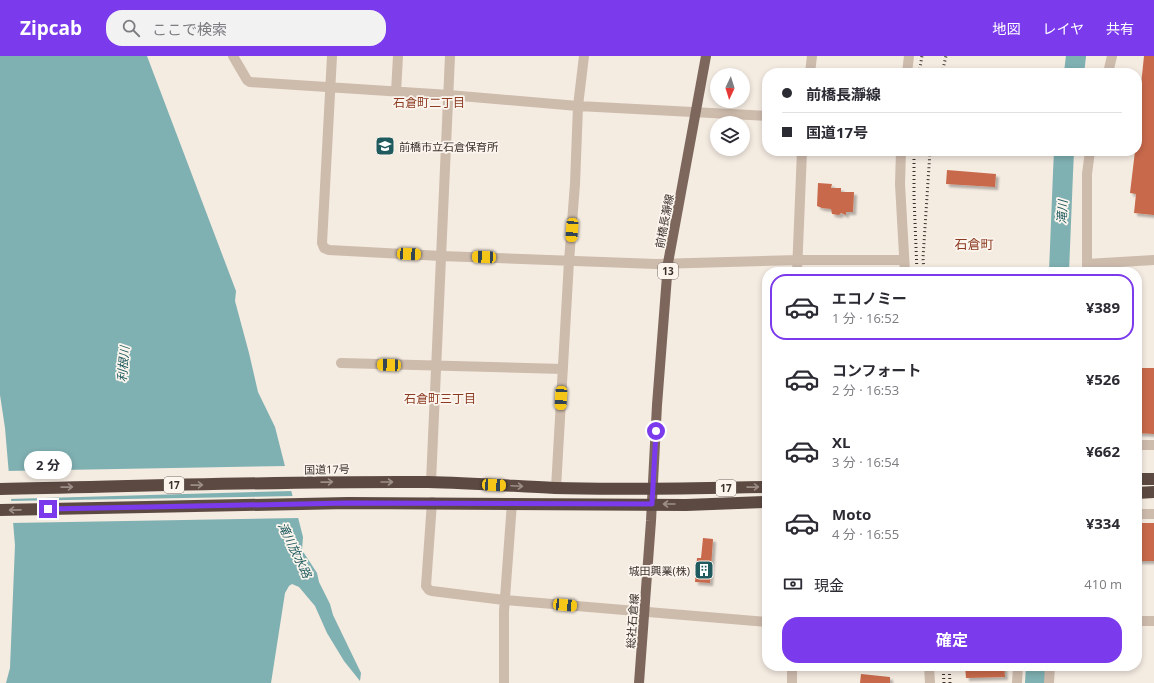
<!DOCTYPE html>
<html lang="ja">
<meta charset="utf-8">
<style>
:root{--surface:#fff;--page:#f2f2f3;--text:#2b2b33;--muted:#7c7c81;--line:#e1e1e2;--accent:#7c3aed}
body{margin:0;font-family:"Open Sans","Noto Sans JP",sans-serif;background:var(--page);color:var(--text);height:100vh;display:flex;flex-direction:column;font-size:15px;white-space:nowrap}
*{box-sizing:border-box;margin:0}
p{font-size:13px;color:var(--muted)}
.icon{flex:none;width:22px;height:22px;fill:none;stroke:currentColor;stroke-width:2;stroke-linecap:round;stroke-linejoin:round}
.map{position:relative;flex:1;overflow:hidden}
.panel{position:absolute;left:762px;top:211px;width:380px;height:404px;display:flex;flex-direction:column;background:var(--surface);border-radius:16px;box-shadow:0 2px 6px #0003}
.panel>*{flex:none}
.guide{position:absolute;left:762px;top:12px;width:380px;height:88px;border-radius:16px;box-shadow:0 2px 6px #0003;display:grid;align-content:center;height:88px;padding:0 20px;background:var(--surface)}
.needle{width:26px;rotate:184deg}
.fabs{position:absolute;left:710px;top:12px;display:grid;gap:8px}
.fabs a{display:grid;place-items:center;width:40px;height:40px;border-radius:50%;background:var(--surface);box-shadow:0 2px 6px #0003;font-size:20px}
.end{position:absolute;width:18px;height:18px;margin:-9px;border:5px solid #7c3aed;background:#fff;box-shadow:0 0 0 2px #fff}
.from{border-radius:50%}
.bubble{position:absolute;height:28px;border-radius:14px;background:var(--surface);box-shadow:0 2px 6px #0003;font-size:13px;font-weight:700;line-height:28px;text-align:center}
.car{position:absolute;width:12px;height:24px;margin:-12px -6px;border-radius:5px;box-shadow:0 0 3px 1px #0007;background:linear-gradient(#f5c518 24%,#345 0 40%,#f5c518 0 76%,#345 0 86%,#f5c518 0)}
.guide b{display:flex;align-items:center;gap:14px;height:38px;font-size:15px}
.guide b+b{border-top:1px solid var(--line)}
.guide i{width:10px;height:10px;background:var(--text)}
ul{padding:7px 0 0;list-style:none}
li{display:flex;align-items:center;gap:12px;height:66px;margin:0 8px 6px;padding:0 12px;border:2px solid transparent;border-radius:16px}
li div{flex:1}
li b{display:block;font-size:15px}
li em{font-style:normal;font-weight:700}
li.current{border-color:var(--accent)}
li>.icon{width:36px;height:36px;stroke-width:1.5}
.pay{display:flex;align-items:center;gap:10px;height:44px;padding:0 20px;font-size:15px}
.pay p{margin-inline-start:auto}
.action{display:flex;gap:8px;margin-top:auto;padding:8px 20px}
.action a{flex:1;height:46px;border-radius:16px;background:var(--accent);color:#fff;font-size:16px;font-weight:700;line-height:46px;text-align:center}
header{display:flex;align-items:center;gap:24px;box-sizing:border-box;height:56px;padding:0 20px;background:var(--accent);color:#fff}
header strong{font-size:19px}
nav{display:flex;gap:22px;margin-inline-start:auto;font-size:14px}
.search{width:280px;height:36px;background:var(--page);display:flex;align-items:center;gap:10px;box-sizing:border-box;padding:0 14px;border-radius:16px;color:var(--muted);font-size:15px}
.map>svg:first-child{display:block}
.water{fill:#7fb0b2}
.pier{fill:#f4ebe1}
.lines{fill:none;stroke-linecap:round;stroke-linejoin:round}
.river{stroke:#7fb0b2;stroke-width:20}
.building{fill:#c8694b;filter:url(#shadow)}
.minor{stroke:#cdbbac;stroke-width:10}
.major{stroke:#7d675c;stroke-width:10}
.highway{stroke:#5c4a42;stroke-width:12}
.rail{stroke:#3b302b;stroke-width:3;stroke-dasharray:1 3;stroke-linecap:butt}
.oneway{stroke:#9c8e87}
.route{stroke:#7c3aed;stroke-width:5}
.labels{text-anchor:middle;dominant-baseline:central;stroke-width:3.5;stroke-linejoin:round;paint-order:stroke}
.shield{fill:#fbf5ee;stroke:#756b66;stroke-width:1}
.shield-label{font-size:10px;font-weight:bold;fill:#3b302b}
.poi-label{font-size:11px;fill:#3b302b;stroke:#fbf5ee;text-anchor:start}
.street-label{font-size:11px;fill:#3b302b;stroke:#fbf5ee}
.neighbourhood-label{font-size:12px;fill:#8c3b22;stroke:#fbf5ee}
.water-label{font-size:12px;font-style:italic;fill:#1f5a5e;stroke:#fbf5ee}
.quarter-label{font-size:13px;fill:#8c3b22;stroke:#fbf5ee}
</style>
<header>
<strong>Zipcab</strong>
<div class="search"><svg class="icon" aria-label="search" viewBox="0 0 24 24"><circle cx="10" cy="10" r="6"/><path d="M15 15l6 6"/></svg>ここで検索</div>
<nav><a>地図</a><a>レイヤ</a><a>共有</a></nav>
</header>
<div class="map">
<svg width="1154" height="627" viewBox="0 0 1154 627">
<defs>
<filter id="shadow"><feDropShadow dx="3" dy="3" stdDeviation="1" flood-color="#0004"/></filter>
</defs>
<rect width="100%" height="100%" fill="#f4ebe1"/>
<!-- water -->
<path class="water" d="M0 0H147L236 235 235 245 249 297 258 336 275 371 303 481 302 494 317 517 319 526 330 548 333 559 361 617 360 625 344 605 327 577 315 550 299 531 292 528 289 530 285 537 271 627H6L10 612 15 489 5 372 0 339Z"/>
<!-- pier -->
<path class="pier" d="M287 410 293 435 9 443 6 415Z
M294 440 300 462 11 467 9 445Z"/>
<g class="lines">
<!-- river -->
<path class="river" d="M1074 17 1076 0
M1059 216 1063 117 1064 95
M1035 627 1036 610"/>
</g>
<!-- building -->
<path class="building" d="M1144 0H1154V159L1134 157 1136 138 1130 137 1135 95H1137V48H1139Z
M947 114 996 118 995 131 946 128Z
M818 127 832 128 831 132H841V136H854L853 156H846V159L841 157 839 159 832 158 831 153 822 152 817 150Z
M1137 312H1154V378L1137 377Z
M1137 467H1154V505H1137Z
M703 482 713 483 710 527 695 526 697 502H701Z
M965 610H1004L1005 621 966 622Z
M861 618 890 621V627H860Z"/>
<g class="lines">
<!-- minor -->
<path class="minor" d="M233 0 247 24 250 26 449 39 578 50 767 60
M332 0 322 187 324 192 329 194 441 200 656 208 797 204H904
M810 17 812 0
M907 17 909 0
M1108 17 1112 0
M396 36 398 0
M901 95 900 128 905 216
M1087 208 1154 204
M797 216 802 95
M1087 216V118L1090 95
M341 307 563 313
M1137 389H1154
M431 426 450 0
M556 432 569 205 575 128 578 50 584 0
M432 446 426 530 429 534 432 535 504 544 767 566
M1137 458H1154
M1137 565H1154
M929 610 930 627
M504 627V555L512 447
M792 627V610
M1017 627 1018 610
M1049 627 1050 610"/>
<!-- major -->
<path class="major" d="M639 627 651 465 657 349 668 207 706 0"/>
<!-- highway -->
<path class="highway" d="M1137 423H1154
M0 433C143 430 285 425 428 426 470 427 513 430 555 432 626 434 696 432 767 431
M1137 437 1154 436
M0 454 348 447 686 449 767 446"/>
<!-- rail -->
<path class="rail" d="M919 17 922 0
M942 17 946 0
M914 95V141L917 216
M924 216 923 202 930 95
M943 610 944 627
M949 610 950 627"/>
</g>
<!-- one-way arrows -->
<defs><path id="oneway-shaft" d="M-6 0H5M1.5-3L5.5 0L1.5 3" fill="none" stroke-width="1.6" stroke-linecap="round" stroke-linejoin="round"/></defs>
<g class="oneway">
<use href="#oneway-shaft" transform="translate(327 426) rotate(-1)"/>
<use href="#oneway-shaft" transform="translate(387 426)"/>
<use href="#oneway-shaft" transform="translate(197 429) rotate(-1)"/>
<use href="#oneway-shaft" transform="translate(517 430) rotate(3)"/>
<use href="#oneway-shaft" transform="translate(67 431) rotate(-1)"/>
<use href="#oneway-shaft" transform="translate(753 431) rotate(-1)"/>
<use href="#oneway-shaft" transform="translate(669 448) rotate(-180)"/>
<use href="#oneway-shaft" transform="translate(15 454) rotate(179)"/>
</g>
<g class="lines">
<!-- route -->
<path class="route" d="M48 453 348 447 652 448 656 375"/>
</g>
<!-- icons -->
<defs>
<g id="school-square" transform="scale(1)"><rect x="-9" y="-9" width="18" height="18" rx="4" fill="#1f5a5e" stroke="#fbf5ee"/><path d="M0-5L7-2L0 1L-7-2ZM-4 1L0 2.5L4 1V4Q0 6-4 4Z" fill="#fff"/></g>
<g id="building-square" transform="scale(1)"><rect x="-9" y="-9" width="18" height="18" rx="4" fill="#1f5a5e" stroke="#fbf5ee"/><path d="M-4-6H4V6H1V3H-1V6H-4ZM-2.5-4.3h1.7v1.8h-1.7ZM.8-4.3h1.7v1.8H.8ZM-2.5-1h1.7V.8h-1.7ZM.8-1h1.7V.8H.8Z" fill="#fff"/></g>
</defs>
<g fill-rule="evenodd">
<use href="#school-square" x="385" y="90"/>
<use href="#building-square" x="704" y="514"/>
</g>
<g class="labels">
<!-- shield labels -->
<g class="shield">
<rect x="658" y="207" width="20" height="16" rx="3"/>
<rect x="164" y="421" width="20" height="16" rx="3"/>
<rect x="716" y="424" width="20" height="16" rx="3"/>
</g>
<g class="shield-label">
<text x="668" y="215">13</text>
<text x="174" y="429">17</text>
<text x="726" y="432">17</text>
</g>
<!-- poi labels -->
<g class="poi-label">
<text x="399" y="90">前橋市立石倉保育所</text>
<text x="690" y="514" text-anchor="end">城田興業(株)</text>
</g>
<!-- street labels -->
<g class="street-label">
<text transform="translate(664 165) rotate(-79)">前橋長瀞線</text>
<text transform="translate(327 413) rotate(-1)">国道17号</text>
<text transform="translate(632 565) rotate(-86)">総社石倉線</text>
</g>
<!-- neighbourhood labels -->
<g class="neighbourhood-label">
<text x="429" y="46">石倉町二丁目</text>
<text x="440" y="342">石倉町三丁目</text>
</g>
<!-- water labels -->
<g class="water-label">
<text transform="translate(1062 156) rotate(-87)">滝川</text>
<text transform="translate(123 308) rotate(-85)">利根川</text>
<text transform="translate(295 494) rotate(64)">滝川放水路</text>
</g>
<!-- quarter labels -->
<g class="quarter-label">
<text x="974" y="188">石倉町</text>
</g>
</g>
</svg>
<div class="fabs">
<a><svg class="needle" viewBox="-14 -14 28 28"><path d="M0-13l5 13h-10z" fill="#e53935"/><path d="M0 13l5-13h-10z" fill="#7c7c81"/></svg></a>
<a><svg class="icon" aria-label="layers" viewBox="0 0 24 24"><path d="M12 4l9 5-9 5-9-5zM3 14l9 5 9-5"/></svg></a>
</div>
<i class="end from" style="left:656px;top:375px"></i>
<i class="end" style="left:48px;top:453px"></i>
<div class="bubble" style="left:24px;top:395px;width:48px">2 分</div>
<i class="car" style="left:572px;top:174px;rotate:184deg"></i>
<i class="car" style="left:409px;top:198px;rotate:93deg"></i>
<i class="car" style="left:484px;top:201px;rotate:272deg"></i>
<i class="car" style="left:389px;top:309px;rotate:272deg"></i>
<i class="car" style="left:561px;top:342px;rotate:183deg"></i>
<i class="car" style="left:494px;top:429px;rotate:93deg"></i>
<i class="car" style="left:565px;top:549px;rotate:95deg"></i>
<div class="guide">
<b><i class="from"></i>前橋長瀞線</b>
<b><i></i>国道17号</b>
</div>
<section class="panel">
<ul>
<li class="current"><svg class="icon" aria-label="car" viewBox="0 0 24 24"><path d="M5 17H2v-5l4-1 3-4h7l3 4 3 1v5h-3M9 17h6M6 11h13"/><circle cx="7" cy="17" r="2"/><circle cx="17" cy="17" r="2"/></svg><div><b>エコノミー</b><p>1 分 · 16:52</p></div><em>¥389</em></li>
<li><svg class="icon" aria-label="car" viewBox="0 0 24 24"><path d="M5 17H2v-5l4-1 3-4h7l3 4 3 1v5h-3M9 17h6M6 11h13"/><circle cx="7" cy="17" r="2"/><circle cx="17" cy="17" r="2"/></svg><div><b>コンフォート</b><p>2 分 · 16:53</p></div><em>¥526</em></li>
<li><svg class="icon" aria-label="car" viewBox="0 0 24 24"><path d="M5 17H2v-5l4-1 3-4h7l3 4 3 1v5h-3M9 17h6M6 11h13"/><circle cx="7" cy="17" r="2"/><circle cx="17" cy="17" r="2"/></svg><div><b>XL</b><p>3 分 · 16:54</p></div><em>¥662</em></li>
<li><svg class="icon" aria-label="car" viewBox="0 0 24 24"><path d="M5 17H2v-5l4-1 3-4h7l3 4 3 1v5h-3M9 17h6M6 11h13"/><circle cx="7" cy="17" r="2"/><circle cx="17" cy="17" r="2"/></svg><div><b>Moto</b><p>4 分 · 16:55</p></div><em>¥334</em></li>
</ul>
<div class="pay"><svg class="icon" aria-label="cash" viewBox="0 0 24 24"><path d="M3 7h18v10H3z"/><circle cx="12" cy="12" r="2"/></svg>現金<p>410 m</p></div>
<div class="action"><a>確定</a></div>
</section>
</div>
